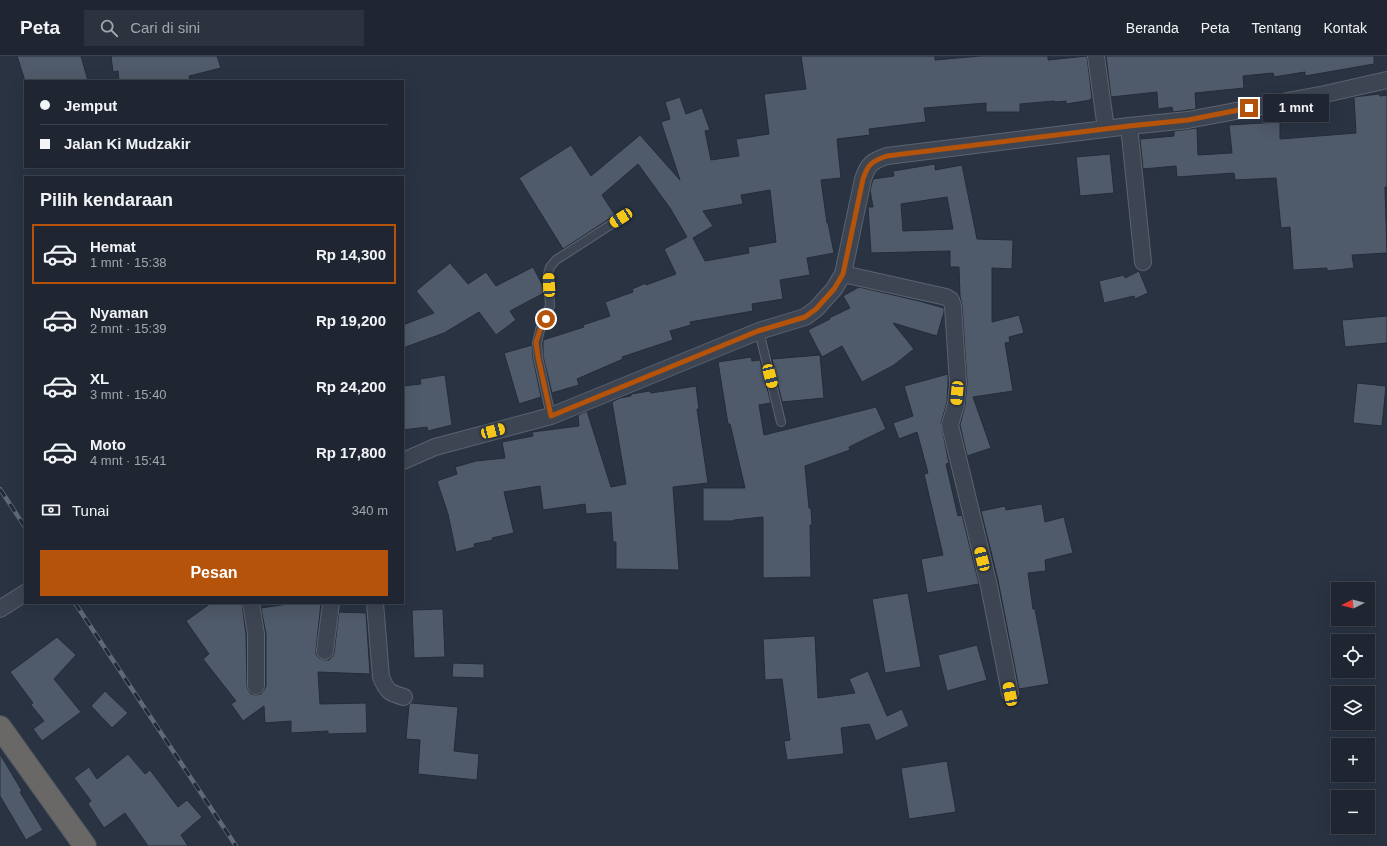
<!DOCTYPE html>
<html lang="id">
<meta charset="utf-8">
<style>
:root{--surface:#1f2632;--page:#2c323e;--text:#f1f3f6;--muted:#a1a5ac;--line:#3c434d;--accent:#b45309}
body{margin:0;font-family:Helvetica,sans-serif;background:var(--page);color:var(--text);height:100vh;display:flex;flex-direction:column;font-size:15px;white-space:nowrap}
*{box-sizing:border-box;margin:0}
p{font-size:13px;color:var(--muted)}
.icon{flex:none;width:22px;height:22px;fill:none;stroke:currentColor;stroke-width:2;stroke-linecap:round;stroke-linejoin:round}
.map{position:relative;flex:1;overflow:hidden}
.sheet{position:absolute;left:24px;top:120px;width:380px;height:428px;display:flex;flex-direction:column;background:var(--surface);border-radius:0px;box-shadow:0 4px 16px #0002,0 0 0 1px var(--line)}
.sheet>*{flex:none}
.guide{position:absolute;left:24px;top:24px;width:380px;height:88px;border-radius:0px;box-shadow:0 4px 16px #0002,0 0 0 1px var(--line);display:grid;align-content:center;height:88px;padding:0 16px;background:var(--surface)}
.needle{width:26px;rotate:264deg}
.tools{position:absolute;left:1331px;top:526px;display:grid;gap:8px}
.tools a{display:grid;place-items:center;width:44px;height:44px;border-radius:0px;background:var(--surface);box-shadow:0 4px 16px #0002,0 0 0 1px var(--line);font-size:20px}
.end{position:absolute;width:18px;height:18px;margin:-9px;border:5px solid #b45309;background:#fff;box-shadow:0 0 0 2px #fff}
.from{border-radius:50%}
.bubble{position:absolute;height:28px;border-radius:0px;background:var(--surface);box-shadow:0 4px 16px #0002,0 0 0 1px var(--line);font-size:13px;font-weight:700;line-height:28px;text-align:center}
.car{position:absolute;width:12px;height:24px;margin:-12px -6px;border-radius:5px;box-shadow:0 0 3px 1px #0007;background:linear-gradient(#f5c518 24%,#345 0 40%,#f5c518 0 76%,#345 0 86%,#f5c518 0)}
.guide b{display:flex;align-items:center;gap:14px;height:38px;font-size:15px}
.guide b+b{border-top:1px solid var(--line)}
.guide i{width:10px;height:10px;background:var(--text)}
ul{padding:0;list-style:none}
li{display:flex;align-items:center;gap:12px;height:60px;margin:0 8px 6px;padding:0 8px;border:2px solid transparent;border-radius:0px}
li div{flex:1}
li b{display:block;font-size:15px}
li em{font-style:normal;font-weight:700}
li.on{border-color:var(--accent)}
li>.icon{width:36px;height:36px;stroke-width:1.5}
h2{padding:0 16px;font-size:18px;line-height:48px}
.pay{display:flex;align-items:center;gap:10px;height:44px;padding:0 16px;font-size:15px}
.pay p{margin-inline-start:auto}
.primary-button{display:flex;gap:8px;margin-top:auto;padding:8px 16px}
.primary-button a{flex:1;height:46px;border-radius:0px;background:var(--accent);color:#fff;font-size:16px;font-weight:700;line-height:46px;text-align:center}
header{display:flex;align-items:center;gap:24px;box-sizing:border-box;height:56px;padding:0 20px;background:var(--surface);border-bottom:1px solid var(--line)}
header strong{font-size:19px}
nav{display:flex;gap:22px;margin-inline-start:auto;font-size:14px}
.search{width:280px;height:36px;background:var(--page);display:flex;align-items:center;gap:10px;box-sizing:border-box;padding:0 14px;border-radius:0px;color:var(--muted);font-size:15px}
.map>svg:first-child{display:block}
.building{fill:#4f5a6a;stroke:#242c39;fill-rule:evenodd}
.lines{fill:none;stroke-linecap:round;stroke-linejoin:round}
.service-casing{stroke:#5b636f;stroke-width:10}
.minor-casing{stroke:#5b636f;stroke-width:18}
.trunk-casing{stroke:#48505c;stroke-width:24}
.service{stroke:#3d4552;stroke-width:8}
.minor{stroke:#3d4552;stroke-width:16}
.trunk{stroke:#696866;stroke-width:22}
.rail-casing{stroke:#606978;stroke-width:4.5}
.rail{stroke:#222a37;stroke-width:3;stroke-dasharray:9;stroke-linecap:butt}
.route{stroke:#b45309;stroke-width:5}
</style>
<header>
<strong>Peta</strong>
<div class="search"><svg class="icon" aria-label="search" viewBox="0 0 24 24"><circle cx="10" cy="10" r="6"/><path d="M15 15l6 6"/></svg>Cari di sini</div>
<nav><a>Beranda</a><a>Peta</a><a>Tentang</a><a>Kontak</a></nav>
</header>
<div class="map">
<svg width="1387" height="790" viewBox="0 0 1387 790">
<rect width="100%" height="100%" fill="#293342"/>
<!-- building -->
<path class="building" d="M17 0H81L88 25H25Z
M111 0H217L221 12 189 20 190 25H119L118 15 113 16Z
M801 0H935V4L980 0H1048V4L1087 0 1092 42H1091V44L1066 48V45L1055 46 1054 45 1020 48V56H986V47L924 52 926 66 869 73 870 79 837 83 841 122 821 124 827 167H828L834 197 807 202 810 219 780 224 783 243 752 248 753 255 690 266 691 269 670 275 673 284 622 301 623 303 577 323 579 329 552 337 543 300V284L584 271 583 269 610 260 605 246 633 236 632 233 646 227V229L676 218 664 193 687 181 670 152 638 108 602 139 615 159 563 193 519 122 571 89 591 120 640 79 680 124 661 66 670 63 665 46 680 41 686 58 702 52 710 74 705 75 711 104 739 100 736 83 769 78 764 38 806 33ZM770 134 776 186 748 191 749 197 705 205 693 182 713 170 703 155 743 148 741 139Z
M1106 0H1374V8L1305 20V16L1274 21 1273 17 1243 20 1244 32 1195 37 1196 53 1173 56 1172 51 1158 53 1157 36 1111 41Z
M1379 38 1380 40 1387 39V131H1385L1387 197 1352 199 1354 212 1327 215V212L1293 214 1290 171 1281 172 1276 122 1235 124 1234 117 1177 121 1176 110 1143 113 1140 83 1174 80V75L1197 72 1198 99 1232 97 1229 69 1280 66V83L1356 77 1354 41Z
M1110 98 1114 137 1080 140 1076 101Z
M935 108V114L962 109 977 183 1013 184 1012 213 992 212V266L1019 259 1024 277 1009 281 1010 286 1005 287 1013 335 973 341 991 392 967 400 960 369 965 349 967 326 962 249 960 240 959 211H950V195L871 197 868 151H873L870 134 873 123 894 120 893 115ZM947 141 953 173 903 175 901 148Z
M450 207 468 228 486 216 496 230 533 211 543 230 544 237 510 255 516 264 496 279 479 256 444 277 403 292V269L434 257 416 235Z
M1139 215 1148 237 1135 243 1134 240 1104 247 1099 225 1124 219 1125 222Z
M859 231 919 245 944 252V256L937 280 893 267 914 293 894 309 862 326 842 290 822 301 808 274 830 263 829 262 850 252 843 240Z
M1387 260V287L1345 291 1342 264Z
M532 289 533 302 541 341 519 348 504 297Z
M820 299 824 342 782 346 772 303Z
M751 301 752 305 760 304 771 347 759 349 764 379 876 351 886 373 849 391 850 394 805 410 809 452H811L812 469H810L811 521 763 522V461L734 464V465H703V432H745L730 368H728L718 306Z
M948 318V327L947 346 941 367 949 407 946 408 958 460 962 459 979 528 927 537 921 503 943 499 924 418 928 417 917 376 899 383 893 367 913 360 904 330Z
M445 319 452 369 428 375 427 371 403 374V330L421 328 420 323Z
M1357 327 1386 330 1382 370 1353 367Z
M696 330 699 353H697L708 427 673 431 679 514 616 513V486H613L611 456 586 458 585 448 543 454 540 430 504 436 514 477 492 482 493 484 474 488 475 491 456 496 448 458 437 425 457 418 455 411 476 405 505 402 502 386 533 380 532 376 579 370 578 359 587 355 611 431 626 428 612 346 620 342 631 340V338L650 335 651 337Z
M1042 448 1045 466 1064 461 1073 497 1045 504 1046 515 1028 517 1033 553H1035L1049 628 1019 633 998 524 981 455 1005 450 1006 454Z
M908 537 921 611 885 617 872 543Z
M211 547H241L242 548 246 579 247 630 248 634 251 638 256 639 261 638 264 634 266 630V578L261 552 295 547H321L316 594V598L319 602 324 604H329L332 601 334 597 339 556 366 557 370 618 318 616 320 648 366 647 367 677 328 678V675L291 677V665L265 667 264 650 243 665 231 648 236 645 203 603 209 598 186 565Z
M443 553 445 601 414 602 412 554Z
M815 580 818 642 855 637 849 623 868 615 887 660 902 653 909 670 876 685 869 668 841 672 844 698 787 704 784 685 790 684 782 623 765 624 763 583Z
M57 581 76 599 54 623 81 656 42 685 33 673 44 665 31 649 33 647 10 616Z
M977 589 987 624 947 635 938 599Z
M453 607 484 608V622L452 621Z
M105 635 128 657 112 672 91 650Z
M411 647 458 651 454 695 479 698 477 724 418 718 420 684 406 683 409 649Z
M0 698 22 735 20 736 43 774 26 784 0 740Z
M128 698 145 718 150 714 178 751 187 744 202 761 181 779 188 790H148L125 757 104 772 88 748 91 745 74 722 89 711 97 723Z
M947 705 956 756 909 763 901 712Z"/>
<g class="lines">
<!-- service casing -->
<g class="service-casing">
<path id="service" d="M759 275 781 366
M551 360 538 301 537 287 540 274 550 250 548 218 550 211 556 204 621 162"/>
</g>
<!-- minor casing -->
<g class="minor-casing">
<path id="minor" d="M1096 0 1106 73
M1129 70 1143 206
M843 218 946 241 951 244 953 250 958 327 956 348 950 369 989 530 1010 637
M403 405 435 391 551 360 759 275 805 261 816 253 834 233 843 218 863 123C868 108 872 105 887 100L1129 70 1188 64 1325 38 1387 24
M251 547 256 578V630
M375 547 381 621C387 636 390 637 404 641
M0 553 25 537
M325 595 331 547"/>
</g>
<!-- trunk casing -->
<g class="trunk-casing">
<path id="trunk" d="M0 671 85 790"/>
</g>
<!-- service -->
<use href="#service" class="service"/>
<!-- minor -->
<use href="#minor" class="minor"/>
<!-- trunk -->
<use href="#trunk" class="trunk"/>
<!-- rail casing -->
<g class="rail-casing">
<path id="rail" d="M0 433 25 471
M75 547 236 790"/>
</g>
<!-- rail -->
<use href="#rail" class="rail"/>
</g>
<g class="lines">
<!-- route -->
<path class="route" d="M546 263 540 274 536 286 538 301 551 360 758 275 805 261 816 253 834 233 843 218 863 123C868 108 872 105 887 100L1129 70 1188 64 1249 52"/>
</g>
</svg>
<div class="tools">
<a><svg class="needle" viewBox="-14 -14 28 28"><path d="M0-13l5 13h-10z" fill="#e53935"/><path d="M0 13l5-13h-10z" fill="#a1a5ac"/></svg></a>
<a><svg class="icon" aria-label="locate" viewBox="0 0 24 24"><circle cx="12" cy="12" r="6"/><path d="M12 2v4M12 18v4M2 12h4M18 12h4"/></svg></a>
<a><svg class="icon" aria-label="layers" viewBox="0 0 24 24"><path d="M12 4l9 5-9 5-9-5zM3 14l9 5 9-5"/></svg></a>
<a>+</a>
<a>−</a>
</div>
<i class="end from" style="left:546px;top:263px"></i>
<i class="end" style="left:1249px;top:52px"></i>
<div class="bubble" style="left:1263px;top:38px;width:66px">1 mnt</div>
<i class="car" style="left:621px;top:162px;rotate:237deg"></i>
<i class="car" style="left:549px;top:229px;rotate:357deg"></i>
<i class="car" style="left:770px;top:320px;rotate:166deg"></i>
<i class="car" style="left:957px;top:337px;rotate:185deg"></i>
<i class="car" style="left:493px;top:375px;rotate:75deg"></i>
<i class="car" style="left:982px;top:503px;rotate:346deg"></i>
<i class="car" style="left:1010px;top:638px;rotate:349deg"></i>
<div class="guide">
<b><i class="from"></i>Jemput</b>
<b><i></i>Jalan Ki Mudzakir</b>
</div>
<section class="sheet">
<h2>Pilih kendaraan</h2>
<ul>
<li class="on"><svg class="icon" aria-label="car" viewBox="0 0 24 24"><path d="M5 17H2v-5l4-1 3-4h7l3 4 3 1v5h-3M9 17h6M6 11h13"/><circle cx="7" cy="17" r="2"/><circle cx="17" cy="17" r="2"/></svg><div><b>Hemat</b><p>1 mnt · 15:38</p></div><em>Rp 14,300</em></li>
<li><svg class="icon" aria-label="car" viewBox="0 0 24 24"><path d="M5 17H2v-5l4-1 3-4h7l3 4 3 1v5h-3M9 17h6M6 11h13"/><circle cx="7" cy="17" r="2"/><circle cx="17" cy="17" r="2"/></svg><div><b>Nyaman</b><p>2 mnt · 15:39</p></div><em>Rp 19,200</em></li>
<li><svg class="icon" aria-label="car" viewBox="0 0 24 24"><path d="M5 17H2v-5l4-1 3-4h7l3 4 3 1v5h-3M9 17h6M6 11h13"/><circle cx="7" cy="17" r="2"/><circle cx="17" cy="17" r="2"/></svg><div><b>XL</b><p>3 mnt · 15:40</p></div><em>Rp 24,200</em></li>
<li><svg class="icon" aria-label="car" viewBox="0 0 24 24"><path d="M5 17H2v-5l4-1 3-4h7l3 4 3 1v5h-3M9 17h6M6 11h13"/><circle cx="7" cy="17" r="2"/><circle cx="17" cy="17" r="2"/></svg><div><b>Moto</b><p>4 mnt · 15:41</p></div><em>Rp 17,800</em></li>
</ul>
<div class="pay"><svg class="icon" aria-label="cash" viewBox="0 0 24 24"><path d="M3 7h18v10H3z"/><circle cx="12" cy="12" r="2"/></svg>Tunai<p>340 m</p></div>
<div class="primary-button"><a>Pesan</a></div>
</section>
</div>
